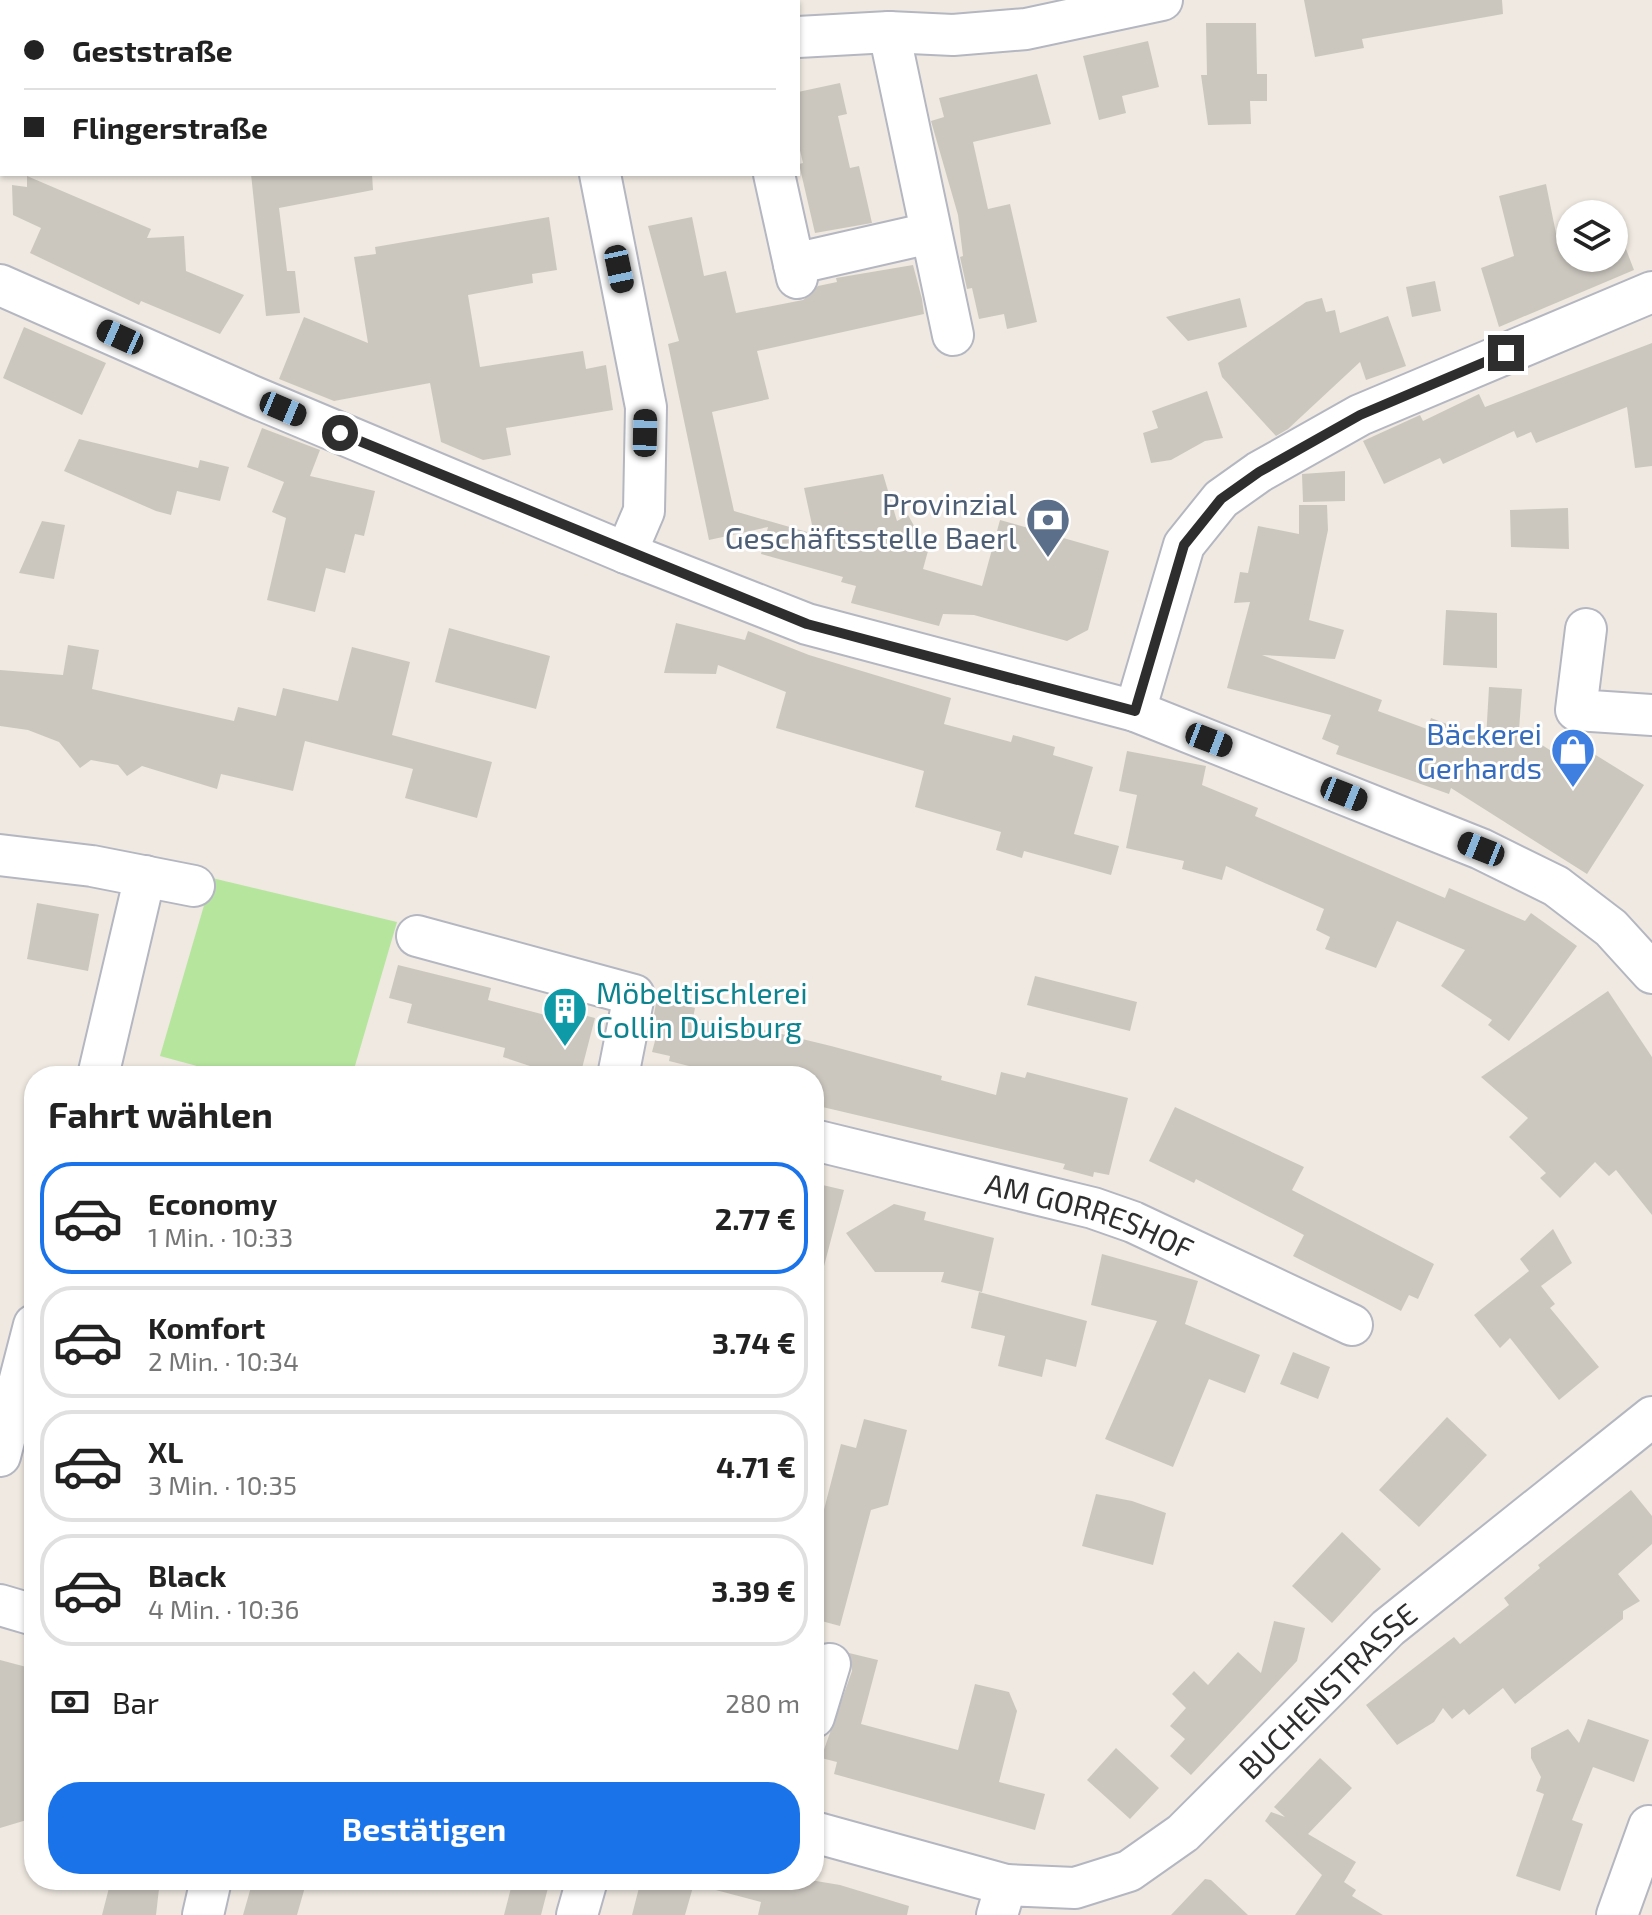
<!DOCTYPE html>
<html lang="de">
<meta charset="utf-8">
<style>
:root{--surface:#fff;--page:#f2f2f2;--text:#222;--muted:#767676;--line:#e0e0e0;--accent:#1a73e8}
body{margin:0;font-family:"Exo 2",sans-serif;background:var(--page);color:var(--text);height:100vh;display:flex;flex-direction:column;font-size:30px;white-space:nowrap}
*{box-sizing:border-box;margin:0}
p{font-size:26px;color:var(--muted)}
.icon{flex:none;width:44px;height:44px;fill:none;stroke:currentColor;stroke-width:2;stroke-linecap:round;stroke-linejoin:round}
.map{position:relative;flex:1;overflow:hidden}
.panel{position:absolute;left:24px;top:1066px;width:800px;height:824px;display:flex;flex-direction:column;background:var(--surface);border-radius:32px;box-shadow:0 2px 6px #0004}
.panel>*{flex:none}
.banner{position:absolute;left:0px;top:0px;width:800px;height:176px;box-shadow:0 2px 6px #0004;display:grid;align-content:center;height:176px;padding:0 24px;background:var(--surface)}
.buttons{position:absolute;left:1556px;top:200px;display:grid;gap:16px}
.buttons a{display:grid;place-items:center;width:72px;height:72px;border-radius:50%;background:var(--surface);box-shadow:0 2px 6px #0004;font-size:40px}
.end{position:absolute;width:36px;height:36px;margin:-18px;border:10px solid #2e2e2e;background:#fff;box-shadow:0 0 0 4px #fff}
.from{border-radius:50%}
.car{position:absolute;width:24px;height:48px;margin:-24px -12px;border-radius:10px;box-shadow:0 0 6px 2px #0007;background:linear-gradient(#222 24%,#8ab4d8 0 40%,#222 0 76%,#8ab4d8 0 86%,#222 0)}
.banner b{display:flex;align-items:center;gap:28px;height:76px;font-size:30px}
.banner b+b{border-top:2px solid var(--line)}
.banner i{width:20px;height:20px;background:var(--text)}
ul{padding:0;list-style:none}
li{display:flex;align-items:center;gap:24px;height:112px;margin:0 16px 12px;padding:0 8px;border:4px solid var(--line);border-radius:32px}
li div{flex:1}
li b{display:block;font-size:30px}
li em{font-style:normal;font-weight:700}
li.on{border-color:var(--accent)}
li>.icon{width:72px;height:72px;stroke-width:1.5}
h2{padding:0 24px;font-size:36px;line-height:96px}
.pay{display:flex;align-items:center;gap:20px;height:88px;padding:0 24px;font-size:30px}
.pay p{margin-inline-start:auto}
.action{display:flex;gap:16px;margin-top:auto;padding:16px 24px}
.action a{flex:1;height:92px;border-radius:32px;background:var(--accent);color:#fff;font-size:32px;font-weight:700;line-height:92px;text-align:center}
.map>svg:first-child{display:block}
.green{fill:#b6e59e}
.building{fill:#cbc7bf}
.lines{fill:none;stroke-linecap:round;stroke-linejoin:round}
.minor-casing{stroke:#b4b7c1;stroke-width:44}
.minor{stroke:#fff;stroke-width:40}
.route{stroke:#2e2e2e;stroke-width:10}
.labels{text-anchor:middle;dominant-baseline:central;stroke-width:6;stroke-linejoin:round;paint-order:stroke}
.service-label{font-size:30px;fill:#4e5e75;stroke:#fff;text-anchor:end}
.shop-label{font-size:30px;fill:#366cbe;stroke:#fff;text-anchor:end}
.culture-label{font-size:30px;fill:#0d838f;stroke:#fff;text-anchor:start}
.street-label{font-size:30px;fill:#2e2e2e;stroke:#fff}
</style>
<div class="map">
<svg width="1652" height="1915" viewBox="0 0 1652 1915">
<rect width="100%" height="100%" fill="#efe9e1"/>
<!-- green -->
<path class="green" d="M212 878 397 922 352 1076H234L160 1056Z"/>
<!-- building -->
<path class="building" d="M1304 0H1502L1503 14 1362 39 1364 48 1315 57Z
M1206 23H1256L1257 74H1267V101H1250L1251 124 1208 125 1201 75H1207Z
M1148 41 1159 87 1122 96 1126 113 1099 120 1083 56Z
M1037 74 1051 124 973 142 988 209 1010 204 1037 322 1007 329 1004 314 979 319 972 288 967 289 960 257 963 256 958 215 931 121 944 117 939 98Z
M840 83 847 114 838 116 850 168 859 166 872 223 815 233 799 164 803 163 798 142V92Z
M251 174H372L373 190 279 208 287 271H295L300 313 266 316Z
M27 176 151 229 147 238 184 236 186 271 244 295 220 334 141 301 139 305 30 253 41 228 13 215 12 185 27 187Z
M1546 184 1560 253 1570 249V258H1614V233L1619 231 1634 270 1499 327 1481 268 1514 256 1499 196Z
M549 217 557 270 532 274 533 283 468 295 480 367 583 351 586 369 606 365 613 410 506 428 511 455 483 460 441 442 430 383 334 401 279 379 304 317 368 343 354 257 376 254 375 247Z
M692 217 704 276 726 271 736 313 803 300 818 286 837 282 836 278 913 265 922 299 924 314 757 351 769 399 712 412 734 511 814 534 804 488 883 474 897 521 908 515 928 551 923 569 982 586 1000 520 1109 551 1088 630 1067 641 974 615 943 614 939 626 851 603 856 586 841 582 843 577 761 554 768 527 709 540 668 344 679 341 648 226Z
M1435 281 1441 311 1412 317 1406 287Z
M1240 298 1247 327 1188 341 1166 317Z
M1322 298 1326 312 1335 310 1340 333 1388 316 1406 366 1366 380 1360 362 1288 429 1276 436 1222 377 1218 363 1306 302Z
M24 327 106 363 82 415 3 378Z
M1652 343V466L1635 468 1627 407 1536 443 1531 432 1517 438 1514 431 1443 464 1440 458 1384 484 1363 441 1420 415 1423 421 1479 394 1485 407Z
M1207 391 1223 438 1205 441 1171 460 1151 463 1143 433 1158 428 1152 411Z
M262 428 320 450 310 476 375 491 364 536 355 534 345 573 326 568 315 612 267 600 286 518 272 512 284 482 247 467Z
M79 439 198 468 200 460 229 467 220 501 177 491 171 515 156 511 64 471Z
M1345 471V501L1303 502 1302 474Z
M1299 505H1327L1328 530 1309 620 1344 630 1335 659 1262 655 1382 700 1378 711 1427 729 1431 718 1486 739 1489 687 1522 689 1519 730 1559 756 1570 739 1644 785 1587 874 1451 788 1449 794 1336 754 1339 746 1322 739 1331 715 1227 688 1250 602 1234 603 1240 572 1248 573 1258 526 1299 534Z
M1568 508 1569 549 1511 547 1510 510Z
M42 521 65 525 54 579 19 573Z
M1446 610 1497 613V668L1443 665Z
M676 623 745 640 748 631 809 655 951 698 944 724 1011 742 1013 735 1055 747 1053 755 1093 767 1074 834 1119 846 1111 875 1024 851 1022 858 996 850 1001 832 915 807 924 771 776 728 786 692 718 665 716 674 664 673Z
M449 628 550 656 536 709 435 682Z
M68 645 99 650 92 689 234 721 238 707 276 716 283 688 338 701 352 647 410 662 392 735 492 762 477 818 405 798 413 769 305 741 293 791 221 774 217 789 142 766 127 776 118 765 91 760 80 768 59 742 28 730 0 726V670L63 675Z
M1127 751 1206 766 1202 785 1258 808 1255 816 1445 898 1449 888 1525 921 1531 913 1577 946 1509 1041 1488 1025 1492 1020 1441 986 1465 950 1397 921 1376 968 1325 949 1330 937 1316 930 1324 909 1226 866 1222 880 1182 869 1184 861 1126 848 1137 795 1119 791Z
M37 903 99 914 88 971 27 959Z
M398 965 491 988 488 1000 549 1016 552 1007 595 1018 580 1076 536 1068 503 1057 505 1048 407 1023 412 1004 389 998Z
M1035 976 1137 1002 1130 1031 1027 1005Z
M1608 991 1652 1057V1215L1616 1170 1609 1176 1595 1162 1560 1198 1540 1178 1546 1173 1509 1137 1528 1118 1481 1077Z
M657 998 695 1008 693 1018 743 1030 745 1025 831 1046 942 1076 941 1080 996 1095 1001 1072 1025 1078 1027 1072 1128 1098 1109 1175 1094 1172 1093 1177 1063 1169 1065 1164 814 1105V1076H729L669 1061 670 1056 652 1052 659 1026 652 1025Z
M1175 1107 1304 1167 1292 1190 1434 1264 1418 1299 1409 1295 1401 1311 1374 1297 1293 1256 1304 1235 1196 1179 1194 1183 1149 1161Z
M814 1183 844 1190 823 1270 814 1269Z
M894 1204 926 1212 924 1220 994 1238 982 1292 941 1282 944 1272H875L846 1233Z
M1553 1229 1572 1263 1541 1286 1555 1304 1550 1308 1599 1367 1559 1400 1510 1338 1500 1348 1474 1315 1529 1271 1520 1259Z
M1102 1254 1198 1281 1185 1324 1260 1355 1245 1393 1209 1379 1173 1467 1105 1439 1157 1321 1091 1305Z
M979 1292 1087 1321 1076 1367 1046 1359 1042 1377 998 1366 1005 1336 971 1328Z
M1293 1352 1330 1367 1318 1399 1280 1384Z
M1447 1417 1487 1455 1419 1527 1379 1490Z
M864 1419 907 1430 888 1505 871 1510 840 1626 814 1619V1548L841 1444 856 1448Z
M1631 1490 1652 1516V1544L1618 1574 1640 1601 1623 1611V1619L1515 1704 1503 1688 1469 1715 1464 1709 1452 1719 1443 1708 1434 1722 1397 1745 1366 1705 1454 1637 1460 1644 1509 1605 1504 1598 1540 1568 1538 1565Z
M1096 1494 1132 1501 1166 1513 1153 1565 1082 1546Z
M1342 1532 1381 1569 1332 1623 1292 1586Z
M1274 1621 1305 1628 1297 1661 1191 1775 1170 1756 1185 1739 1170 1726 1186 1708 1172 1694 1194 1671 1208 1685 1238 1652 1261 1673Z
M849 1653 878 1660 861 1724 958 1750 975 1684 1009 1692 1017 1711 999 1782 1045 1794 1035 1830 834 1774 837 1762 821 1758 852 1671Z
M0 1660 34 1669V1804L30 1819 0 1828Z
M1588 1719 1649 1740 1634 1782 1593 1767 1572 1820 1583 1824 1560 1891 1516 1876 1544 1794 1536 1791 1541 1777 1531 1758V1748L1568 1729 1579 1743Z
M1116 1748 1159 1788 1130 1819 1087 1780Z
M1320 1758 1352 1788 1308 1834 1356 1862 1344 1882 1356 1890 1352 1896 1383 1915H1295L1322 1875 1265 1821 1271 1812 1285 1817 1274 1807Z
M1205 1879 1211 1880 1248 1915H1171Z
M111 1880H160L156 1915H102Z
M253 1880H307L297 1915H243Z
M513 1880H550L541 1915H504Z
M641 1880H695L685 1915H632Z
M713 1880H810L840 1885 909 1906 907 1915H758L761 1902 712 1889Z"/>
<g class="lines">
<!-- minor casing -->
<g class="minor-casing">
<g id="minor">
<path d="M889 32 953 335"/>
<path d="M798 37 889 32 953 35 1026 29 1162 0"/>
<path d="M600 174 646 407 644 511 626 553"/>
<path d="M774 174 797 278"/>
<path d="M794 264 930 233"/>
<path d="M0 285 254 397 626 553 807 624 1135 711 1481 849 1556 886 1611 928 1652 973"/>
<path d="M1586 629 1576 710 1652 715"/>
<path d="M1135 711 1184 545 1221 499 1259 472 1360 415 1652 292"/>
<path d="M0 855 92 866 194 886"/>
<path d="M417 936 634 995 618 1076"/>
<path d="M98 1076 145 876"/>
<path id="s1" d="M814 1140 1093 1208 1133 1222 1352 1325"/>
<path d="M0 1456 34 1325"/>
<path d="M0 1605 34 1615"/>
<path d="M814 1717 830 1664"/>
<path d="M814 1832 1006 1885"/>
<path d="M203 1915 211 1880"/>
<path d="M577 1915 587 1880"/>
<path id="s2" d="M997 1915 1006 1885 1075 1888 1129 1871 1183 1833 1388 1628 1652 1417"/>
<path d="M1617 1915 1649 1826"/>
</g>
</g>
<!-- minor -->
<use href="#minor" class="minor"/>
</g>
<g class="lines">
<!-- route -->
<path class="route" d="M340 433 807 624 1135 711 1184 545 1221 499 1259 472 1360 415 1506 353"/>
</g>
<!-- icons -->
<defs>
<g id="bank-pin" transform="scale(2.3)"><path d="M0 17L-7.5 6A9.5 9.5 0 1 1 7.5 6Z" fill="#5c6f8a" stroke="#fff"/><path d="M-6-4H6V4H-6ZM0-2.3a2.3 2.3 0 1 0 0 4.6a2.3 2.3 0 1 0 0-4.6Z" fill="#fff"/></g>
<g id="shop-pin" transform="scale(2.3)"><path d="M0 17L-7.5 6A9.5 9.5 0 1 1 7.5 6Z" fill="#3f7fe0" stroke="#fff"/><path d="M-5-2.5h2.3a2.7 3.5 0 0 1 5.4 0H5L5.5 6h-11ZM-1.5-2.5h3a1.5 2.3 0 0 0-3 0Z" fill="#fff"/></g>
<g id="building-pin" transform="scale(2.3)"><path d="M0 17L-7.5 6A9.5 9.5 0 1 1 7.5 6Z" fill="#0f9aa8" stroke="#fff"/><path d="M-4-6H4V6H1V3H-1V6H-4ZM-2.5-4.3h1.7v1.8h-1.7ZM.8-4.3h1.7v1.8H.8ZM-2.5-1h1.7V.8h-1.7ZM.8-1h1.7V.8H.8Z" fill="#fff"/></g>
</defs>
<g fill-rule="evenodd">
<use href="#bank-pin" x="1048" y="520"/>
<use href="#shop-pin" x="1573" y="750"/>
<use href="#building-pin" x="565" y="1009"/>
</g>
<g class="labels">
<!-- service labels -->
<g class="service-label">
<text x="1017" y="503">Provinzial<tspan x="1017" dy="34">Geschäftsstelle Baerl</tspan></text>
</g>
<!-- shop labels -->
<g class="shop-label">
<text x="1542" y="733">Bäckerei<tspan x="1542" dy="34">Gerhards</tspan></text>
</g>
<!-- culture labels -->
<g class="culture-label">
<text x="596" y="992">Möbeltischlerei<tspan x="596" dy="34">Collin Duisburg</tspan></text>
</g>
<!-- street labels -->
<g class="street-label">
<text stroke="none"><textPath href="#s1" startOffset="286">AM GORRESHOF</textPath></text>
<text stroke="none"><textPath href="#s2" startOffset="426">BUCHENSTRASSE</textPath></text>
</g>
</g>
</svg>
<div class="buttons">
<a><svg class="icon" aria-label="layers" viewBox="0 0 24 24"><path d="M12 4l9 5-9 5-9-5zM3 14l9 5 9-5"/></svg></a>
</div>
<i class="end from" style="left:340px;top:433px"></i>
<i class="end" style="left:1506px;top:353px"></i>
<i class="car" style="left:619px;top:269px;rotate:168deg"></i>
<i class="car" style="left:120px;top:337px;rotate:294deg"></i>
<i class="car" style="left:283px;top:409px;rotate:113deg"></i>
<i class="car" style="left:645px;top:433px;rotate:1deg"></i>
<i class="car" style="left:1209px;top:740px;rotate:111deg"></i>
<i class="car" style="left:1344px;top:794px;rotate:112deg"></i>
<i class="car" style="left:1481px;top:849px;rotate:292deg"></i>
<div class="banner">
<b><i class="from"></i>Geststraße</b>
<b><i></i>Flingerstraße</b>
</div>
<section class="panel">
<h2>Fahrt wählen</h2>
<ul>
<li class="on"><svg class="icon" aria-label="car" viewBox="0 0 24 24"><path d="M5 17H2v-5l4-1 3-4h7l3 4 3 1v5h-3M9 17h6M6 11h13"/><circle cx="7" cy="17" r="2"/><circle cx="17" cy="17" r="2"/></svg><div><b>Economy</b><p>1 Min. · 10:33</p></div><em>2.77 €</em></li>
<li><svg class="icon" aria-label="car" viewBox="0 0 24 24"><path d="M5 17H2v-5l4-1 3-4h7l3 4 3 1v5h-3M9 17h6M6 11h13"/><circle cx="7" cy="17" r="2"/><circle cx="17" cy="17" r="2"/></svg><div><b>Komfort</b><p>2 Min. · 10:34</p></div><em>3.74 €</em></li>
<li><svg class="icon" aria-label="car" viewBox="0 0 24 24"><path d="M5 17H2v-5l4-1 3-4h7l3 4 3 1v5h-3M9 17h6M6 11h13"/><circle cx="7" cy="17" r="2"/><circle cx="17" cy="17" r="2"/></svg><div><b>XL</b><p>3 Min. · 10:35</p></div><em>4.71 €</em></li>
<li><svg class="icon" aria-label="car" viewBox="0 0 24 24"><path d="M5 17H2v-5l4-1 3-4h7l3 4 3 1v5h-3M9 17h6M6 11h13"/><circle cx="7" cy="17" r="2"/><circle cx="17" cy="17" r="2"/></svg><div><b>Black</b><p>4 Min. · 10:36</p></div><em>3.39 €</em></li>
</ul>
<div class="pay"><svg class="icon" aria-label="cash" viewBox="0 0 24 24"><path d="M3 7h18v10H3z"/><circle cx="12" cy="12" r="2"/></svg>Bar<p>280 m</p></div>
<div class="action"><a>Bestätigen</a></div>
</section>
</div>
